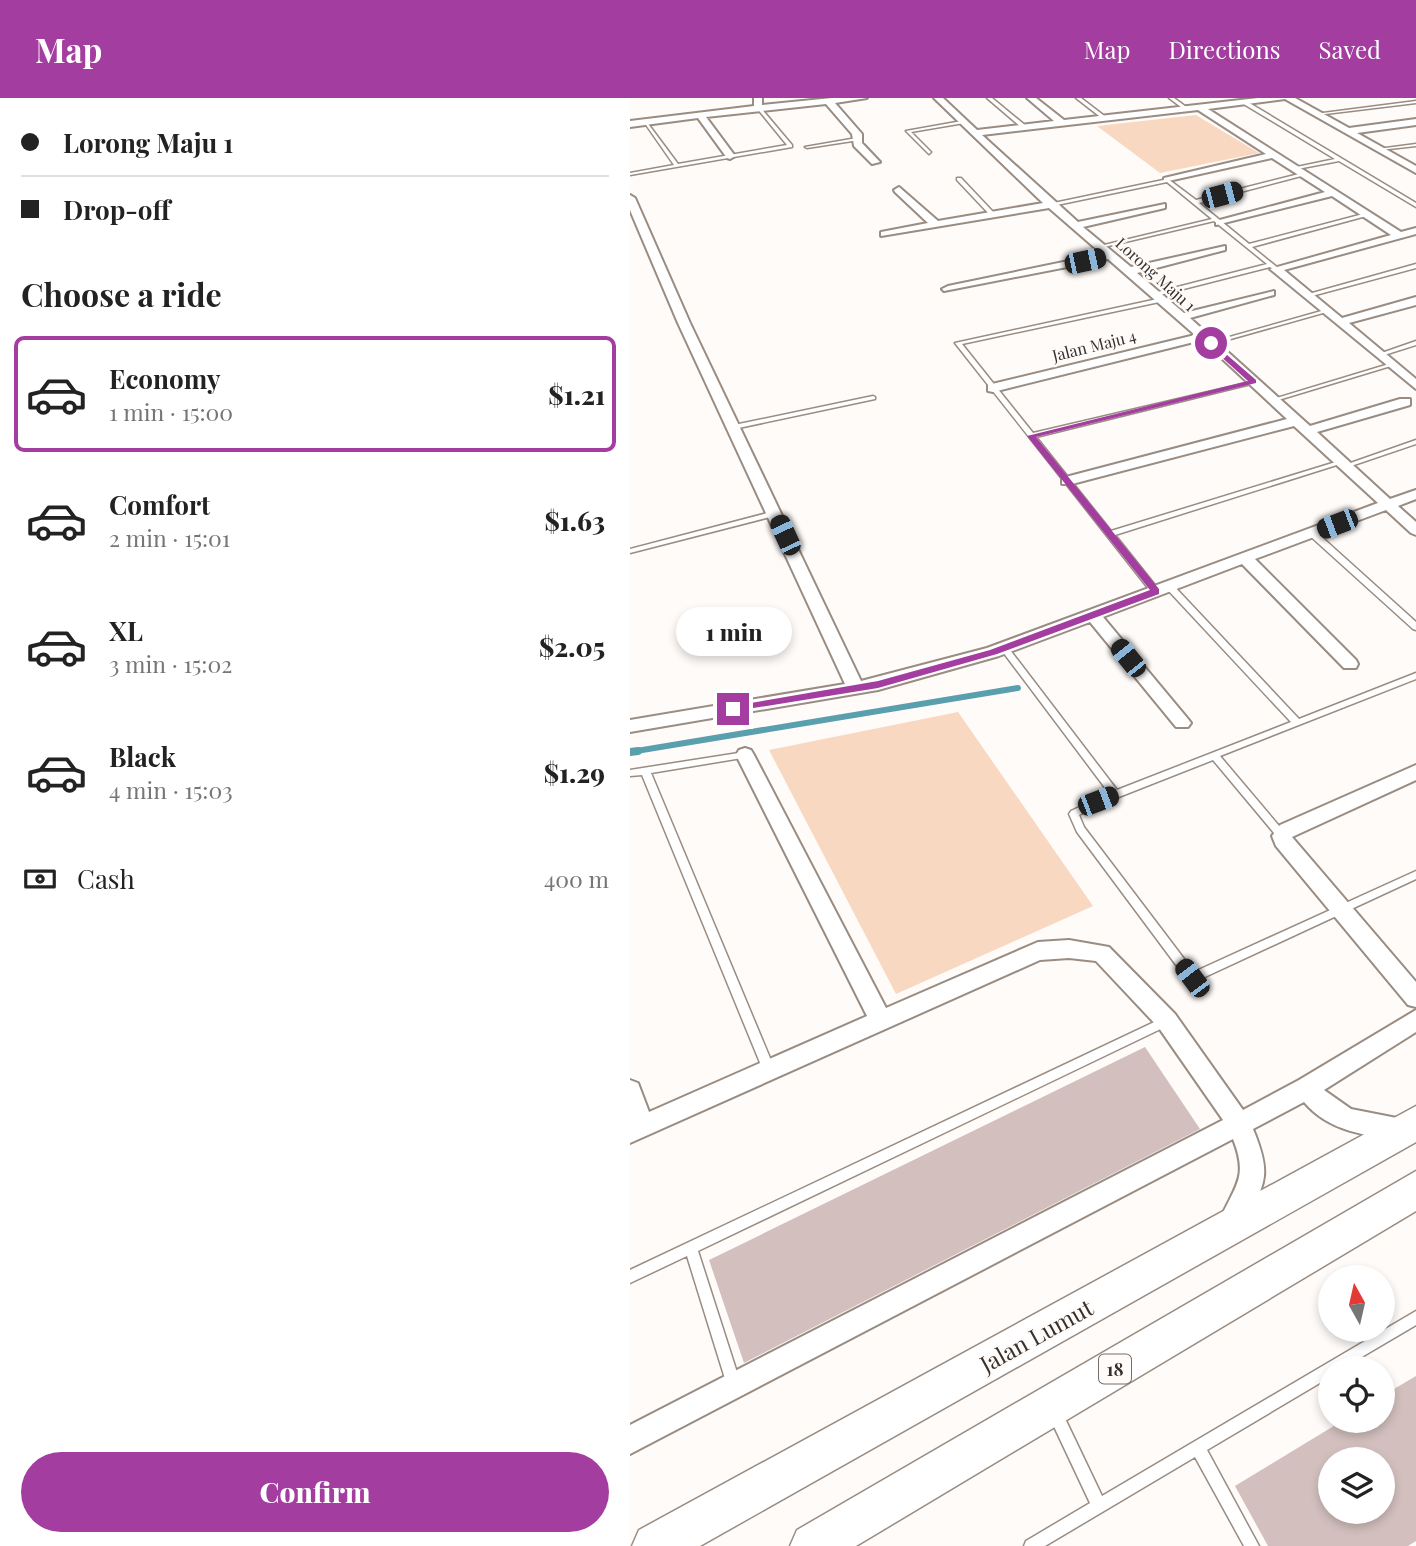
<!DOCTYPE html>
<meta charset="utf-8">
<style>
:root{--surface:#fff;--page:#f2f2f2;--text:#222;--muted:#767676;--line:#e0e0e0;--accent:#a43da0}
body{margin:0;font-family:"Playfair Display",serif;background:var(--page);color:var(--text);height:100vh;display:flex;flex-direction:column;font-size:26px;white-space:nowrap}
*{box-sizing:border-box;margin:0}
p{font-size:23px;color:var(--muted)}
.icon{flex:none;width:38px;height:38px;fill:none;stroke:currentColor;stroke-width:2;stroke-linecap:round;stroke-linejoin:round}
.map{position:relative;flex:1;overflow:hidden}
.panel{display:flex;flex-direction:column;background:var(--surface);width:630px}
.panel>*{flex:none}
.top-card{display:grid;align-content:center;height:154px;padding:0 21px;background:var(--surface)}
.needle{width:46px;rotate:352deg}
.buttons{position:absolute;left:688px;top:1167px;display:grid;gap:14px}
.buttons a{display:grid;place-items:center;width:77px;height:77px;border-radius:50%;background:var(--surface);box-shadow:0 4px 10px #0003;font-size:35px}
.end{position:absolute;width:32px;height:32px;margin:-16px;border:9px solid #a43da0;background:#fff;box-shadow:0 0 0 4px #fff}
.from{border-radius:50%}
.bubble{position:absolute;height:49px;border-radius:24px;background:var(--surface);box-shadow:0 4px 10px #0003;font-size:23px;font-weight:800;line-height:49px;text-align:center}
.car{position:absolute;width:21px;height:42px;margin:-21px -10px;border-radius:9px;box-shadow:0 0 5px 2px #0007;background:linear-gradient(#222 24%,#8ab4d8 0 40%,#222 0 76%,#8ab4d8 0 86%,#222 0)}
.top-card b{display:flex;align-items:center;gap:24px;height:66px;font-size:26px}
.top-card b+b{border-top:2px solid var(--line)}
.top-card i{width:18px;height:18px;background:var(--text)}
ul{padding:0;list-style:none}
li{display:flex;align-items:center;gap:21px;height:116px;margin:0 14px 10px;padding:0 7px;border:4px solid transparent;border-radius:10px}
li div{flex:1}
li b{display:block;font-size:26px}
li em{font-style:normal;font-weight:800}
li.on{border-color:var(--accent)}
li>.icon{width:63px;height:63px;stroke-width:1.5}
h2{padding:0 21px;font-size:32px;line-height:84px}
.pay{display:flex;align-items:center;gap:18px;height:77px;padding:0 21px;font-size:26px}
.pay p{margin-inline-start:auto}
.action{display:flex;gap:14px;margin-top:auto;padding:14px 21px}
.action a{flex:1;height:80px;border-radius:42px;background:var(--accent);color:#fff;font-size:28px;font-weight:800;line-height:80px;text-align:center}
header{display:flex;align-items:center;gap:42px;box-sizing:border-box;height:98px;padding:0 35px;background:var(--accent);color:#fff}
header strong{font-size:33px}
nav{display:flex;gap:38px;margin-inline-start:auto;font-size:24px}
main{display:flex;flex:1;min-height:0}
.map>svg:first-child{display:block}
.green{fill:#f8d8c1}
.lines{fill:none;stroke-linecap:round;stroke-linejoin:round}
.stream-far1{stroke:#599fae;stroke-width:6}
.stream{stroke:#599fae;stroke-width:8}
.building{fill:#d3c0be;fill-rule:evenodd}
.service-casing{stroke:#998c82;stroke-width:3}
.minor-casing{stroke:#998c82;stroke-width:4}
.primary-casing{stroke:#998c82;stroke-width:3}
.service{fill:#fff;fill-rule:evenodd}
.minor{fill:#fff;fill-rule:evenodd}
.primary{fill:#fff;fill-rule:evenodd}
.route{fill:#a43da0}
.labels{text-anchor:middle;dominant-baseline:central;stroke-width:5;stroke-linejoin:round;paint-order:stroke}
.far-street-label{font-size:16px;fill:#37312d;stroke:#fefbf9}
.shield{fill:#fefbf9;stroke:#736e6a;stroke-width:2}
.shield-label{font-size:18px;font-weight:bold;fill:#37312d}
.near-street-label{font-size:23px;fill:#37312d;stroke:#fefbf9}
</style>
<header>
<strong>Map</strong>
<nav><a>Map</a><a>Directions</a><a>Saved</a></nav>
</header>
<main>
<section class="panel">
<div class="top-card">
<b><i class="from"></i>Lorong Maju 1</b>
<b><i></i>Drop-off</b>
</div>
<h2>Choose a ride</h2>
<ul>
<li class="on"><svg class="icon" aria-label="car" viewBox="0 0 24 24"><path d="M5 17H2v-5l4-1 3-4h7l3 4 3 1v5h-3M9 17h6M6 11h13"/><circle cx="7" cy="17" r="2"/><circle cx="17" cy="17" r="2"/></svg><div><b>Economy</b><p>1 min · 15:00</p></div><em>$1.21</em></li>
<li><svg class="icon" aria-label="car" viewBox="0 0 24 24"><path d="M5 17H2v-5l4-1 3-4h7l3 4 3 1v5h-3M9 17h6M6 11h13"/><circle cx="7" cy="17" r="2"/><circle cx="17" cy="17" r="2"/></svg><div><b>Comfort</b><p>2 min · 15:01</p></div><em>$1.63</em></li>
<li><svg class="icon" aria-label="car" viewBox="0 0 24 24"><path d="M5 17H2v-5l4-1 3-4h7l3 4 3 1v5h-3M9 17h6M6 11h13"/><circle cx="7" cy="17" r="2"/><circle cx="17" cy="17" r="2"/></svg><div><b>XL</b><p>3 min · 15:02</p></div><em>$2.05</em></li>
<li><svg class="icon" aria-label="car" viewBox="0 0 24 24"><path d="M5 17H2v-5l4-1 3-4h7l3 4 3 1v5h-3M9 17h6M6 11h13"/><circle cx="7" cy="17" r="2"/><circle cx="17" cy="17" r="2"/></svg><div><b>Black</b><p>4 min · 15:03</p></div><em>$1.29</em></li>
</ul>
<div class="pay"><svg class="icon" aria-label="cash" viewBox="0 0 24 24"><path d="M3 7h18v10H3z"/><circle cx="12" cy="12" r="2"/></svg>Cash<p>400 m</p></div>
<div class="action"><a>Confirm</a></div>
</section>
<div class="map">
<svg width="786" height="1448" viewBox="0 0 786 1448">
<rect width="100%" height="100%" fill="#fefbf9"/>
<!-- green -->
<path class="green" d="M566 17 629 55 530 75 467 28Z
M328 614 463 808 266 896 139 652Z"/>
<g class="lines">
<!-- stream-far1 -->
<path class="stream-far1" d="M0 654 388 590"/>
<!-- stream -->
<path class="stream" d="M0 654 8 653"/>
</g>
<!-- building -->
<path class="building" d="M515 949 570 1031 114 1265 79 1162Z
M786 1278V1443L778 1448H638L605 1388 712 1323H752V1298ZM700 1362H752V1414H700Z"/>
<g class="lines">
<!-- service casing -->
<g class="service-casing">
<path id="service" d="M357 0H362L396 28V30H392Z
M446 0H451L477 20 473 21Z
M539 0H544L559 11 555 12Z
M612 3H616L786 105V109L709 63 662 72V70L705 61 612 5Z
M786 3V5L687 17 685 16Z
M126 9H130L162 47V49L0 77V75L44 67 14 24 16 23 48 66 157 47Z
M332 23 334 25 281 34 301 54 299 56 276 33Z
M227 40 229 42 177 50 175 49Z
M786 46V48L750 52 748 51Z
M673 75 675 77 569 105 619 146 737 115 740 117 622 149 648 170V172H644L640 169 526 198 524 197V195L637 166 584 123 470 150V148L582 121 537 84 422 108 419 106 538 81 566 102Z
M327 80H331L365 116V118H361L327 82Z
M786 166V170L678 199 675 197Z
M532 200 535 202 534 203 332 246 403 335 625 283V285L406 339 481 433 709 363H713V365L485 437 528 491V495H522L325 245Z
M695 212 700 213 583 246 578 245Z
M786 243V247L751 258 746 257Z
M759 266 764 267 645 303 640 302Z
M243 298 245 299V301L104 331 101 329 104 327Z
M786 342V346L718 369 712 368Z
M145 413H148V417L0 455V451Z
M679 433H685L786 524V532L783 531 679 437Z
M536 486H542L669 621 786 575V581L590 658 655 735 657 738 655 741H649L583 662 471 706 449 717 454 729 564 874 786 773V781L562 885 558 883 447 734 439 716 441 713 479 695 370 550 374 547 377 548 487 692 661 624 536 490Z
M115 654 120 657 118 659 21 675 145 972 143 976 139 977 135 976 133 972 12 677 0 678V672Z
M537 918 541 920 543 923 541 926 68 1153 111 1287 109 1292 104 1294 99 1292 97 1287 57 1158 0 1185V1172Z
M786 1213V1227L713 1270H700V1279L577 1352 629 1448H614L565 1359 415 1448H394L396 1443 460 1405 420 1320 418 1315 420 1310 425 1308 430 1310 472 1398Z"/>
</g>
<!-- minor casing -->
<g class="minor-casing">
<path id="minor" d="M124 0H132V7L202 0H237L205 5 232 36V45L250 64 242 66 224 48 222 36 196 6 76 19 105 58 100 61 97 60 68 20 0 29V23L124 8Z
M304 0H313L347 32 424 23 397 0H406L434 22 628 0H665L719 30 786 21V27L727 35 786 68V75L655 1 578 11 771 134 786 130V136L654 172 712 220 786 199V207L719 225 786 281V291L640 171 761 137 702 98 586 127V123L695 94 642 60 534 84V80L636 56 568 12 352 37 448 124 535 106V110L453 129 501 169 595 148V152L507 175 554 215 644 193V197L560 220 680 328 770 301H780V307L687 334 760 401 786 392V401L768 408 786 424V437L781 435 756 412 625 461 726 562 728 566 726 570H714L612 466 473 519 558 621 561 625 558 629H546L460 524 369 558 248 592 0 634V622L215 586 48 225 0 112V97L5 100 60 225 231 583 357 550 748 405 664 328 442 386H432V380L657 321 572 242 363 294 358 293V287L565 237 478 161 314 193 312 191 318 188 472 156 419 110 251 138V134L298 125 265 94 264 92 269 89 308 123 413 105Z
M115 650 121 652 124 657 256 910 408 844 439 842 479 849 545 916 613 1012 669 982 786 912V934L694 992 721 1011 782 1023 786 1031 782 1039 774 1042C737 1038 699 1034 674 1004L623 1031C644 1082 633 1086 611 1133L602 1136 593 1133 589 1124C604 1088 619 1081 603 1041L0 1356V1327L593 1022 529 930 466 863 439 860 410 862 0 1045V982L8 985 19 1014 237 918 106 657 109 652Z
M786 667V682L662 739 786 884V909L778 907 646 748 642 738 650 727Z"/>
</g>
<!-- primary casing -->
<g class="primary-casing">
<path id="primary" d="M786 1008V1044L70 1448H2L9 1432Z
M786 1073V1113L226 1448H160L167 1432Z"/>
</g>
<!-- service -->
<use href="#service" class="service"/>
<!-- minor -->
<use href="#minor" class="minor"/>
<!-- primary -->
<use href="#primary" class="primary"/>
</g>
<!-- route -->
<path class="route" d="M581 243 626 282V285L406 339 529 491V496L367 556 248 590 99 614 98 611 103 608 248 583 360 552 520 492 397 338 618 283 578 247Z"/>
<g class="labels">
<!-- far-street labels -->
<g class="far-street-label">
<text transform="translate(526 176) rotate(42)">Lorong Maju 1</text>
<text transform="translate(464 247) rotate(-14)">Jalan Maju 4</text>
</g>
<!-- shield labels -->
<rect class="shield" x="469" y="1256.5" width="32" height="29" rx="5"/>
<g class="shield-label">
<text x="485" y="1271">18</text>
</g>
<!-- near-street labels -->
<g class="near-street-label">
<text transform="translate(406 1237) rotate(-29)">Jalan Lumut</text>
</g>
</g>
</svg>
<div class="buttons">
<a><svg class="needle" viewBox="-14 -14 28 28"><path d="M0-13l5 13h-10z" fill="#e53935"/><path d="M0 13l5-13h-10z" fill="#767676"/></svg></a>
<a><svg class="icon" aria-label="locate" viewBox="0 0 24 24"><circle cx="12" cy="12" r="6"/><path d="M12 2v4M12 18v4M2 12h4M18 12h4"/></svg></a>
<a><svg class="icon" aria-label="layers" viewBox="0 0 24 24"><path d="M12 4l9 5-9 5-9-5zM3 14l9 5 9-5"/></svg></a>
</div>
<i class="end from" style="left:581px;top:245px"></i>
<i class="end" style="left:103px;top:611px"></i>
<div class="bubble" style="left:46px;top:509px;width:116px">1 min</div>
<i class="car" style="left:592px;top:97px;rotate:75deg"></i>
<i class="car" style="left:455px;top:163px;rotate:78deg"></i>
<i class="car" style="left:707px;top:426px;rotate:249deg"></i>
<i class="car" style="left:155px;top:437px;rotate:335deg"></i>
<i class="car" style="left:498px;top:560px;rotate:321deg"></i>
<i class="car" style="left:468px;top:703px;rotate:69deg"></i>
<i class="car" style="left:562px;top:880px;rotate:323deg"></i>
</div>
</main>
